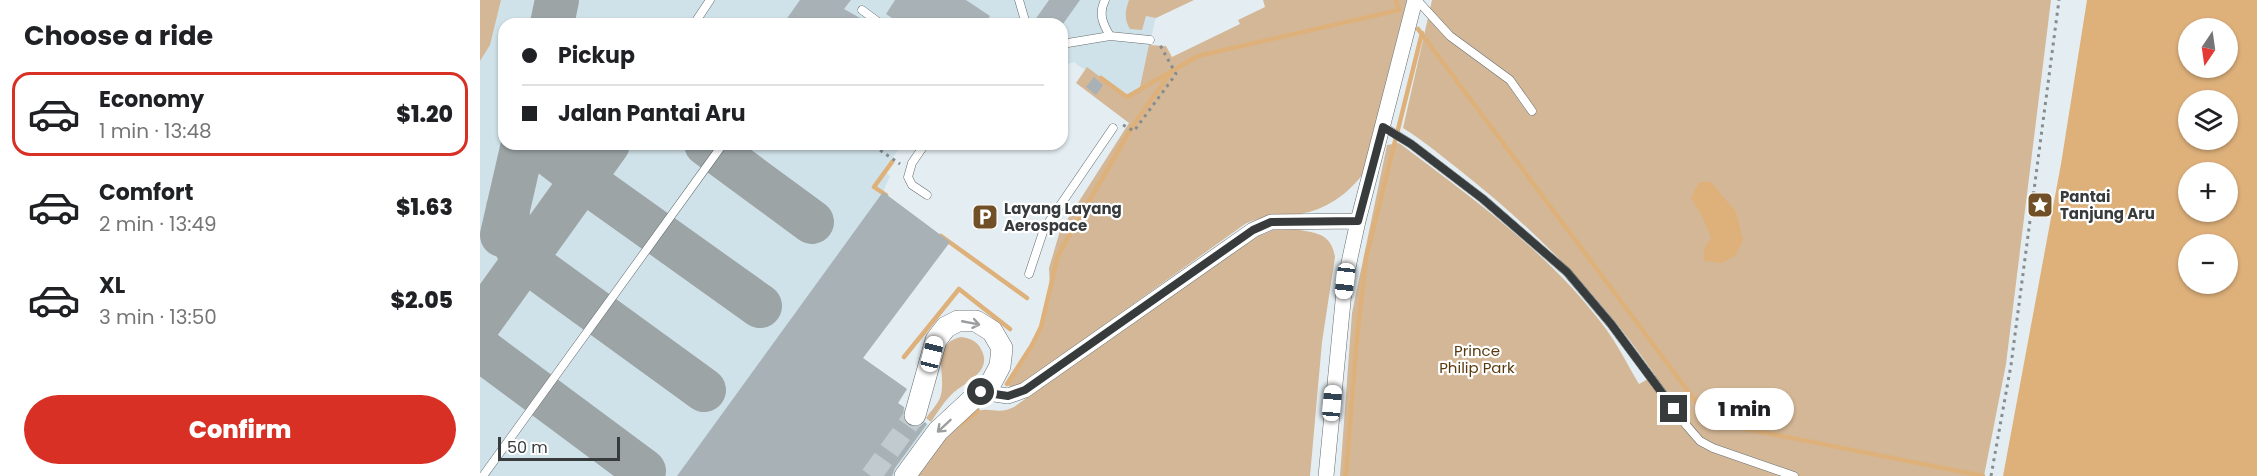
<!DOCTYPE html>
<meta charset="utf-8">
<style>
:root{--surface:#fff;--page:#f2f2f2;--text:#202124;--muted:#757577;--line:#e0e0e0;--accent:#d93025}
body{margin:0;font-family:Poppins,sans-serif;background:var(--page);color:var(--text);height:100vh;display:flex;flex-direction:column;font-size:22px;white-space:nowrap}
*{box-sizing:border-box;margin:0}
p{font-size:20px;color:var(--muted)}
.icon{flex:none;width:33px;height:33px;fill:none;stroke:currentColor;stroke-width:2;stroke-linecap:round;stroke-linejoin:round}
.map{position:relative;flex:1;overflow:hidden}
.drawer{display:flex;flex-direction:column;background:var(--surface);width:480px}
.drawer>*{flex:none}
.guide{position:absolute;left:18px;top:18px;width:570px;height:132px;border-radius:18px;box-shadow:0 2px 4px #0004;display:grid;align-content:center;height:132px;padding:0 24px;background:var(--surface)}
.needle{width:39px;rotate:193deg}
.buttons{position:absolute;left:1698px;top:18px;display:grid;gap:12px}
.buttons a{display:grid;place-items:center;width:60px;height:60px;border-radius:50%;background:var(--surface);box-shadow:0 2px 4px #0004;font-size:30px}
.scale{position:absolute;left:18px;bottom:15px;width:122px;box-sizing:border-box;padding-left:6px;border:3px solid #373b3c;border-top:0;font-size:16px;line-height:21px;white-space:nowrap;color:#373b3c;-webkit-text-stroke:4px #fff;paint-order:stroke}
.end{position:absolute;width:27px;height:27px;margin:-14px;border:8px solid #373b3c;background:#fff;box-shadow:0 0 0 3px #fff}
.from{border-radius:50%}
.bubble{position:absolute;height:42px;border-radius:21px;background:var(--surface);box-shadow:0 2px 4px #0004;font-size:20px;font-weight:800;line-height:42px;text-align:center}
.car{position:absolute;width:18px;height:36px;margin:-18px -9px;border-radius:8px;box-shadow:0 0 4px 2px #0007;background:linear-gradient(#fff 24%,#345 0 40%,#fff 0 76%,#345 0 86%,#fff 0)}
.guide b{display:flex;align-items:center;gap:21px;height:57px;font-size:22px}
.guide b+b{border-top:2px solid var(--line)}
.guide i{width:15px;height:15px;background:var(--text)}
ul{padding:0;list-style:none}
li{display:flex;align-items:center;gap:18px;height:84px;margin:0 12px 9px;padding:0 12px;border:3px solid transparent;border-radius:18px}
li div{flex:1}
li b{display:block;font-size:22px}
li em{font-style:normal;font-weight:800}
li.active{border-color:var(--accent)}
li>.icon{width:54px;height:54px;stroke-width:1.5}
h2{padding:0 24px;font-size:27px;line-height:72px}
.button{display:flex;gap:12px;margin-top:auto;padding:12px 24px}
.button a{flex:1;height:69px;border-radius:36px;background:var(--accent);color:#fff;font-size:24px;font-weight:800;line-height:69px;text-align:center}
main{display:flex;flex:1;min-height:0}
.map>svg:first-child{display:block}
.built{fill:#d0e2e9}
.green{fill:#d4b796}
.water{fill:#deb17b;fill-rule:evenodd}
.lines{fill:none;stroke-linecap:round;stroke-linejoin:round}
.stream{stroke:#deb17b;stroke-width:4.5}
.taxiway{stroke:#9ca4a6;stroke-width:44}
.building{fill:#a8b1b5}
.secondary-tunnel{stroke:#c1cace;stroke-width:21;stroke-dasharray:21 10;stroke-linecap:butt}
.service-casing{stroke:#646d70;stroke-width:9}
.minor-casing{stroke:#646d70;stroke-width:16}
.secondary-casing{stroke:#646d70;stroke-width:22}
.path{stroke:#868c8f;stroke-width:3;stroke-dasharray:3 4.5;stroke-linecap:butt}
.service{stroke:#fff;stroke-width:8}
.minor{stroke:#fff;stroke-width:15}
.secondary{stroke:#fff;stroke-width:21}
.oneway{stroke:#9b9d9e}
.route{stroke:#373b3c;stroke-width:8}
.labels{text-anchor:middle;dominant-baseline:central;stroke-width:4.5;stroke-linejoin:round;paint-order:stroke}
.poi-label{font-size:15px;font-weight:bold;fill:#373b3c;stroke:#fff;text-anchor:start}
.park-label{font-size:15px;fill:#583a0f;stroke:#fff}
</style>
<main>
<section class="drawer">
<h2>Choose a ride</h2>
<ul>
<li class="active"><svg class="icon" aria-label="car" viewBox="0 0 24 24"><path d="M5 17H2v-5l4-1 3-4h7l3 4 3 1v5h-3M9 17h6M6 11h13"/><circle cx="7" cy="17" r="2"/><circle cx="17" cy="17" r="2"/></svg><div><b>Economy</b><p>1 min · 13:48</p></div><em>$1.20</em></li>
<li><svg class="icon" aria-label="car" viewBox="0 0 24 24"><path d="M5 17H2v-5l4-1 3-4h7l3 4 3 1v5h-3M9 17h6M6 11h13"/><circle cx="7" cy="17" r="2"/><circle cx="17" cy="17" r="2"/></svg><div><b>Comfort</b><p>2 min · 13:49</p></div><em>$1.63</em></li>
<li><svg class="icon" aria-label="car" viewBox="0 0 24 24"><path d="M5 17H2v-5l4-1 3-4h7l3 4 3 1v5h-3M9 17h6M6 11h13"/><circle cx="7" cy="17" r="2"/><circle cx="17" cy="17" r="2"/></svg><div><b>XL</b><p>3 min · 13:50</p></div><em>$2.05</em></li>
</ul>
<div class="button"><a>Confirm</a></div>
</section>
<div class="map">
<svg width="1777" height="476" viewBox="0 0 1777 476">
<rect width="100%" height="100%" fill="#e4eef2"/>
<!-- built -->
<path class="built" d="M0 0H680L653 115 602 76 605 70 599 66 594 62 582 66V24H519L514 20 511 24H24V144H423L403 170 410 176 403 192 470 242 383 358 427 389 418 403 454 429 420 476H0Z"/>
<!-- green -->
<path class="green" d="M0 0H21L10 45 0 61Z
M649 0H714L676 18 666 16 662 30 650 29C644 19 645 11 649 0Z
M783 0H927L882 175C868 194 845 210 820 214 801 217 782 215 765 224L546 381 531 388 527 384 552 345 561 327 570 288 569 268 580 231 649 123 596 83 607 67 647 97 659 91 669 45 686 46 692 57 760 24 758 20 785 7Z
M952 0H1571L1526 364 1504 476H860L872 313 907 145 919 143C991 197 1068 252 1123 325 1137 343 1147 364 1159 384L1175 375C1120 296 1058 232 982 172 963 157 944 141 923 128Z
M814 229C835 233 851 232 855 257L842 342 830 476H436C447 460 479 417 498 411 512 407 518 415 534 407L770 240 793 230Z
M481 337C490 338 497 341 501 349 514 372 484 382 471 395 463 403 457 413 451 422L446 418C450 412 457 405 460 398 468 376 448 345 481 337Z"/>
<!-- water -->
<path class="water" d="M1607 0H1777V476H1523L1581 164ZM1708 28H1748V68H1708ZM1708 100H1748V140H1708ZM1708 172H1748V212H1708ZM1708 244H1748V284H1708Z
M1219 182H1231L1256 212 1263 240 1256 255 1242 263 1224 261V249L1231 238 1222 216 1211 198Z"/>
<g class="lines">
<!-- stream -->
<path class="stream" d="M938 29 1231 422 1503 476
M621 78 647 97 718 56 919 10 916 0
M406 195 394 187 412 162
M461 236 547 298
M424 357 479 289 530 329
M527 384 552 345 561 327 578 255 652 127 691 72
M478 426 498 411
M866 476 876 348 886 258 942 33"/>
<!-- taxiway -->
<path class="taxiway" d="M72 24 77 0
M62 144 71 155 102 179 280 306
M226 144 332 222
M28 208C27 233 30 239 45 260L224 390
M22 235 43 144
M0 322 128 144
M0 349 164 471"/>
</g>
<!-- building -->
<path class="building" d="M320 0H371L364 9 391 24H303Z
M415 0H486L510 16 504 24H421L406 14Z
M569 0H600L583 24H552Z
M614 77 623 85 616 95 606 87Z
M403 192 470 242 383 358 427 389 418 403 424 407 423 418 426 423 432 427H439L445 422 447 424 415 468 412 476H197Z"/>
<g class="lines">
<!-- secondary-tunnel -->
<path class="secondary-tunnel" d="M391 476 435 415"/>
<!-- service casing -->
<g class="service-casing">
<path id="service" d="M539 0 546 24
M625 0C618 14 623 24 630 36L670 40
M937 0 970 36 1030 80 1052 111
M382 10 401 24
M214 24 230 0
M582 44 630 36
M904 127 931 144 1003 199 1087 272 1131 324 1207 426 1220 441 1233 448 1314 476
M445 144 432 163 428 177 432 185 447 195
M549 274 564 229 633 128
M3 476 243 144"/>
</g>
<!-- minor casing -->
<g class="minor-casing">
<path id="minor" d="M501 392 528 396 545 390 773 230 791 222 878 221
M846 476 865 281 878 221 935 0"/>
</g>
<!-- secondary casing -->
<g class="secondary-casing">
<path id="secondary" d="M425 476 458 431 512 381 520 366 522 348 512 331 496 321H478L466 327 456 340 435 415"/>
</g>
<!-- path -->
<path class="path" d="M643 125 654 131 696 74 680 45
M394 146 420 164
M1511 476 1531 365 1579 0"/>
<!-- service -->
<use href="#service" class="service"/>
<!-- minor -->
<use href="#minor" class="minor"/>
<!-- secondary -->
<use href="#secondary" class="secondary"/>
</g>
<!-- one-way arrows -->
<defs><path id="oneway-shaft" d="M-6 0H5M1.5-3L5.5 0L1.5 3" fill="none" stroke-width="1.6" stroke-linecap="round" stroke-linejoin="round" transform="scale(1.5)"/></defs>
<g class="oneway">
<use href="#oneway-shaft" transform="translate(491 323) rotate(11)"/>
<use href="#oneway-shaft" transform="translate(464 426) rotate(137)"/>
</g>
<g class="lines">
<!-- route -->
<path class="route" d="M501 392 528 396 545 390 773 230 791 222 878 221 903 127 931 144 1003 199 1087 272 1131 324 1194 409"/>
</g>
<!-- icons -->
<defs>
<g id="sight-square" transform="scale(1.35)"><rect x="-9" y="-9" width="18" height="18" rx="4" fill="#715027" stroke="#fff"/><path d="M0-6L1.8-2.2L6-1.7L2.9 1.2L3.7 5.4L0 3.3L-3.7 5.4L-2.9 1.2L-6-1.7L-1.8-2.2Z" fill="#fff"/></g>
<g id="parking-square" transform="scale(1.35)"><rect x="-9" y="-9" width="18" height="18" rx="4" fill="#715027" stroke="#fff"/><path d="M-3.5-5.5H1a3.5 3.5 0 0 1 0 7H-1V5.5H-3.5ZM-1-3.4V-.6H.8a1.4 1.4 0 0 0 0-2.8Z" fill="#fff"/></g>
</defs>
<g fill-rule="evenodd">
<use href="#sight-square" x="1560" y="205"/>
<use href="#parking-square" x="505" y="217"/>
</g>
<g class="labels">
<!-- poi labels -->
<g class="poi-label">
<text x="1580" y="196">Pantai<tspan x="1580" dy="17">Tanjung Aru</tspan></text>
<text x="524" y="208">Layang Layang<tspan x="524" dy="17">Aerospace</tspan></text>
</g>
<!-- park labels -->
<g class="park-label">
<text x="997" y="350">Prince<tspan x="997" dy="17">Philip Park</tspan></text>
</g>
</g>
</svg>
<div class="buttons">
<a><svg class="needle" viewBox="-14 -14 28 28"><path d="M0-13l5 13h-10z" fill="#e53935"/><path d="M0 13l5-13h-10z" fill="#757577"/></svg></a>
<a><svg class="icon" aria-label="layers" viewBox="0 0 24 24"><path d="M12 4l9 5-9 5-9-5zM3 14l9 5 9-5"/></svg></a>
<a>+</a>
<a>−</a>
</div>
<div class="scale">50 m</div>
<i class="end from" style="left:501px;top:392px"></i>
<i class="end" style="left:1194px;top:409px"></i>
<div class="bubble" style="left:1215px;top:388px;width:99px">1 min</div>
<i class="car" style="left:865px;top:281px;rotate:187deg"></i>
<i class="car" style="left:452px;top:354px;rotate:14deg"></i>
<i class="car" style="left:852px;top:403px;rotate:5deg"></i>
<div class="guide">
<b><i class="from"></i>Pickup</b>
<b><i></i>Jalan Pantai Aru</b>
</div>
</div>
</main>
